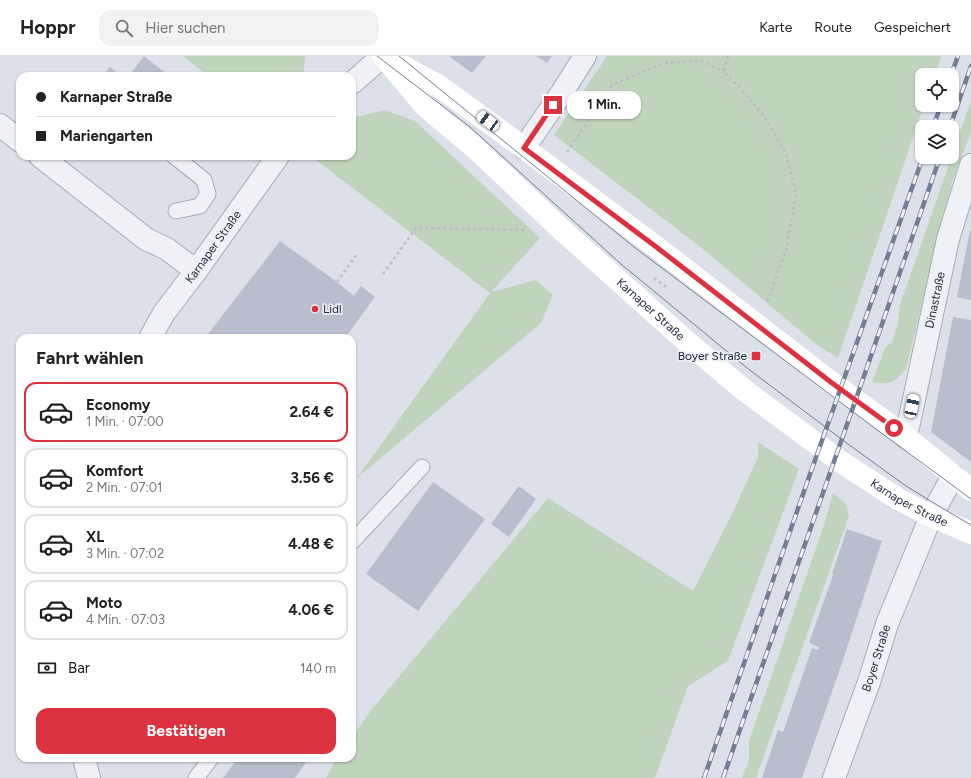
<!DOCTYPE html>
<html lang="de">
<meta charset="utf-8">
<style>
:root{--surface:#fff;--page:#f2f2f2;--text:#222;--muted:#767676;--line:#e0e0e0;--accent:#dc313e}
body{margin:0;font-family:Figtree,sans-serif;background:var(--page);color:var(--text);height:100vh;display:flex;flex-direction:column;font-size:15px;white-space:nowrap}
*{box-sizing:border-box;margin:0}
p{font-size:13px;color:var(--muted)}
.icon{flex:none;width:22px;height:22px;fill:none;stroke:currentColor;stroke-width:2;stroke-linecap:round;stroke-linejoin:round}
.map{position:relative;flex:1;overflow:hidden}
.details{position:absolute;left:16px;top:278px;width:340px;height:428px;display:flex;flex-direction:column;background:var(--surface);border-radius:12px;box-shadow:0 1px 3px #0004}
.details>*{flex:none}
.banner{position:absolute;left:16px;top:16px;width:340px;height:88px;border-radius:12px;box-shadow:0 1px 3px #0004;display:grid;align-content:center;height:88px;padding:0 20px;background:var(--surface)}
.tools{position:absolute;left:915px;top:12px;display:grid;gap:8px}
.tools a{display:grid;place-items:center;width:44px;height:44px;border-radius:8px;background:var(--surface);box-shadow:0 1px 3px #0004;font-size:20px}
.end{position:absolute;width:18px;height:18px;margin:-9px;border:5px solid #dc313e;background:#fff;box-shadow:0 0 0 2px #fff}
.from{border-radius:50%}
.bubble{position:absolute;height:28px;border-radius:12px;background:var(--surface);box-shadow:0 1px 3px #0004;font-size:13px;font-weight:700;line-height:28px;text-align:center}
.car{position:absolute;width:12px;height:24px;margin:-12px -6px;border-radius:5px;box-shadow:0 0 3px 1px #0007;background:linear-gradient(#fff 24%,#345 0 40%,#fff 0 76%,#345 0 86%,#fff 0)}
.banner b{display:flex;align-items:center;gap:14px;height:38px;font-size:15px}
.banner b+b{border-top:1px solid var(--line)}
.banner i{width:10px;height:10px;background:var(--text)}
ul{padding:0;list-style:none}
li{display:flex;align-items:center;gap:12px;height:60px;margin:0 8px 6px;padding:0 12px;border:2px solid var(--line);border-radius:12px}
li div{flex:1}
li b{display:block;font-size:15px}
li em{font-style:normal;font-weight:700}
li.active{border-color:var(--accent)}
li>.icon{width:36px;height:36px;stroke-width:1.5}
h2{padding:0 20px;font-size:18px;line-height:48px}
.pay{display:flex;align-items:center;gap:10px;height:44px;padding:0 20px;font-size:15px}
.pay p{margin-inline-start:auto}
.button{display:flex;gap:8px;margin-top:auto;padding:8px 20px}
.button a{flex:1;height:46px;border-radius:12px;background:var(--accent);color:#fff;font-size:16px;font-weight:700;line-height:46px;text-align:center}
header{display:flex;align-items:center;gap:24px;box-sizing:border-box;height:56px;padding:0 20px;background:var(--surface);border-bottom:1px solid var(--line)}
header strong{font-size:19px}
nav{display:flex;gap:22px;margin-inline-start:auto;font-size:14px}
.search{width:280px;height:36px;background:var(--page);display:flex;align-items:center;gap:10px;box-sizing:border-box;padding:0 14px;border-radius:12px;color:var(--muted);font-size:15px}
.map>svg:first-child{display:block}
.green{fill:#c0d3bc}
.building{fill:#b8becb}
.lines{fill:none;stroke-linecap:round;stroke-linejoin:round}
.service-casing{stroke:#a5aab6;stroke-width:17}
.minor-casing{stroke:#a5aab6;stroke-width:24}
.tertiary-casing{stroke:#a5aab6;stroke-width:24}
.path{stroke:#babec7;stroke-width:2.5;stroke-dasharray:3 3;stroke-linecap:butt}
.service{stroke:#eff1f6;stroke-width:15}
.minor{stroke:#eff1f6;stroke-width:22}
.tertiary{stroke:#eff1f6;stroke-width:22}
.secondary{stroke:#fff;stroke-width:22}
.tram{stroke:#747d93;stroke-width:1}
.rail-casing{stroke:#747d93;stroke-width:4.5}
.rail{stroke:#ebeff5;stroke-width:3;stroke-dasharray:9;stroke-linecap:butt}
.route{stroke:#dc313e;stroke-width:5}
.poi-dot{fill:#dc313e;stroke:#ebeff5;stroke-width:1.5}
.labels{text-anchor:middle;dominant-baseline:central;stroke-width:3.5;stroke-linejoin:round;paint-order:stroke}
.street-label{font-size:12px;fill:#242c40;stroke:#ebeff5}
.poi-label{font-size:12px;fill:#242c40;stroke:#ebeff5;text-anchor:start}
</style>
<header>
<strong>Hoppr</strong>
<div class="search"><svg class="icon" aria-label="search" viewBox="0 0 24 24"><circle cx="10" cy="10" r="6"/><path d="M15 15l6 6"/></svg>Hier suchen</div>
<nav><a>Karte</a><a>Route</a><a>Gespeichert</a></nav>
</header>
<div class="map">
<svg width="971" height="722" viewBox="0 0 971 722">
<rect width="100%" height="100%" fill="#dce0e8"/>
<!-- green -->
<path class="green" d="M183 0H305V1L303 20H208Z
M607 0H941L940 4 935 19H922V49H924L838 302 817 289 703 193 554 79Z
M971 45V76L952 126 906 313C893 327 893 329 872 326L885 292 892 286 898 267 900 249Z
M385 54 415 65 540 182 491 236 536 224 553 239 541 267 357 422 490 237 312 101 313 100H352V62Z
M758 386 799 413 728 605 688 630 655 722H326L337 702H352V681L372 653 548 442 693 535 733 456 758 401Z
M833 437 846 448 849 460 756 722H742L749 704V685L824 469Z"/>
<!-- building -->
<path class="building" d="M144 0 169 20H129Z
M449 0H486L472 17Z
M536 0H552L547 7Z
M110 11 122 20 103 19Z
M970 174H971V244L957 241Z
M280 185 337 226 354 240 361 230 375 241 345 282H330L326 279 323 282H205Z
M953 261 971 264V406L931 376Z
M433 426 485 463 418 555 366 518Z
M519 430 536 443 509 481 491 468Z
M847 473 882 485 842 607 802 722H762L778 674 783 676 812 592 819 594V591L809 587 833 519 832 518Z
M238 702H309L295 722H223Z"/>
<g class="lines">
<!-- service casing -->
<g class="service-casing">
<path id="service" d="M174 100 204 124 208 138 200 150 176 155
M352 486 422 411
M196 722 211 702"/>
</g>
<!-- minor casing -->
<g class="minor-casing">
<g id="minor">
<path d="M352 27 383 0"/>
<path d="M0 69 20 85"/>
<path d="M524 92 561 38 585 0"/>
<path d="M40 100 146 183 167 193 196 215"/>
<path id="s1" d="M150 282 164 257 196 215 278 100"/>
<path id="s2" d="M906 381 948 183 971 109"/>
<path d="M84 702 89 722"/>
</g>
</g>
<!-- tertiary casing -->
<g class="tertiary-casing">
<g id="tertiary">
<path id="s3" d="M834 722 869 626 887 568 931 460 953 420"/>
</g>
</g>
<!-- path -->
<path class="path" d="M728 0 724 16 741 33 764 60 786 97 796 139 786 194 767 246
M567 96 613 28 665 7 702 5 724 16
M383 218 416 172 527 174
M654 222 666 231
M337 226 357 198"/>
<!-- service -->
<use href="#service" class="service"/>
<!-- minor -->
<use href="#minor" class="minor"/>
<!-- tertiary -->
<use href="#tertiary" class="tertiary"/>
<!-- secondary -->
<g class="secondary">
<path id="s4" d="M383 0 426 51 475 92 562 174 686 285 744 334 841 406 898 443 931 460 971 477"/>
<path d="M393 5 439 30 524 92 655 190 832 327 906 381 971 434"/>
</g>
<!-- tram -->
<path class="tram" d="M377 0 470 71 621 208 747 312 848 388 906 430 937 449 971 469
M399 0 634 191 876 373 971 443"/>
<!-- rail casing -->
<g class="rail-casing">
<path id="rail" d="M951 19 958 0
M933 71 941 49
M950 71 971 10
M704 722 809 421 923 101
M723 722 864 320 940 101"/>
</g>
<!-- rail -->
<use href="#rail" class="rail"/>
</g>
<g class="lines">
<!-- route -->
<path class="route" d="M553 49 524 92 655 190 832 327 894 372"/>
</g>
<!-- markers -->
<g class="poi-dot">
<circle cx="315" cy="253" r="4"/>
<rect x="751" y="295" width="10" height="10" rx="2"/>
</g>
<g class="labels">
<!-- street labels -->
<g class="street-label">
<text stroke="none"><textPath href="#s1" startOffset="111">Karnaper Straße</textPath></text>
<text stroke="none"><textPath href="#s2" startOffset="140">Dinastraße</textPath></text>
<text stroke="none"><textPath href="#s4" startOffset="369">Karnaper Straße</textPath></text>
<text stroke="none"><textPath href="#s4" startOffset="693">Karnaper Straße</textPath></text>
<text stroke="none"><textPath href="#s3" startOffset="127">Boyer Straße</textPath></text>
</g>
<!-- poi labels -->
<g class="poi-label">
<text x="323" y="253">Lidl</text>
<text x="747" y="300" text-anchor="end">Boyer Straße</text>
</g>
</g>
</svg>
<div class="tools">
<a><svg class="icon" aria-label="locate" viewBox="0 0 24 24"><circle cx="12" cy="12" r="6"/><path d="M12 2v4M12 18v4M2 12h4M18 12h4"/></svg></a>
<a><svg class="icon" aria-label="layers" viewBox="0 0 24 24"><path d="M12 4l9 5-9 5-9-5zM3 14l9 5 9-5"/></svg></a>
</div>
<i class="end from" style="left:894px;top:372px"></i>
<i class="end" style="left:553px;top:49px"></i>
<div class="bubble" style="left:567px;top:35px;width:74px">1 Min.</div>
<i class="car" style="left:488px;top:65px;rotate:306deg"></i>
<i class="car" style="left:912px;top:350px;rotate:12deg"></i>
<div class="banner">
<b><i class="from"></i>Karnaper Straße</b>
<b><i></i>Mariengarten</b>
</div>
<section class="details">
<h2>Fahrt wählen</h2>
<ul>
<li class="active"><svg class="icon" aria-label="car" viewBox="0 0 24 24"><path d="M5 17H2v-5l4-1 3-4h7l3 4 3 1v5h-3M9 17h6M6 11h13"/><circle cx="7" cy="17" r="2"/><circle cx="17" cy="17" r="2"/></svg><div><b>Economy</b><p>1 Min. · 07:00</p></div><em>2.64 €</em></li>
<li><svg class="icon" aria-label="car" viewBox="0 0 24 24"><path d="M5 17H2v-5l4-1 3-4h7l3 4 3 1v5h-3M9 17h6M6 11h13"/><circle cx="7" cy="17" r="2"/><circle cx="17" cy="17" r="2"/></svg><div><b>Komfort</b><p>2 Min. · 07:01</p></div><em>3.56 €</em></li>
<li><svg class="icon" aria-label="car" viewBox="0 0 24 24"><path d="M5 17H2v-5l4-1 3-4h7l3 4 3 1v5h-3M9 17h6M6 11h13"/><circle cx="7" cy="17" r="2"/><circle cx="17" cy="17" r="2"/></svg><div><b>XL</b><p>3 Min. · 07:02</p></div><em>4.48 €</em></li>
<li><svg class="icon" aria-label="car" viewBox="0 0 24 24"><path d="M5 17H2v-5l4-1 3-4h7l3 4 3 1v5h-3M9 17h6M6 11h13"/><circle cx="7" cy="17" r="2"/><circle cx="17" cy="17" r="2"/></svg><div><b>Moto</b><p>4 Min. · 07:03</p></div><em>4.06 €</em></li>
</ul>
<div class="pay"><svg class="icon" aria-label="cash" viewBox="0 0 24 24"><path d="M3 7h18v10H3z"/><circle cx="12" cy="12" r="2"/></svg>Bar<p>140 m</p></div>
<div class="button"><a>Bestätigen</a></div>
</section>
</div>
